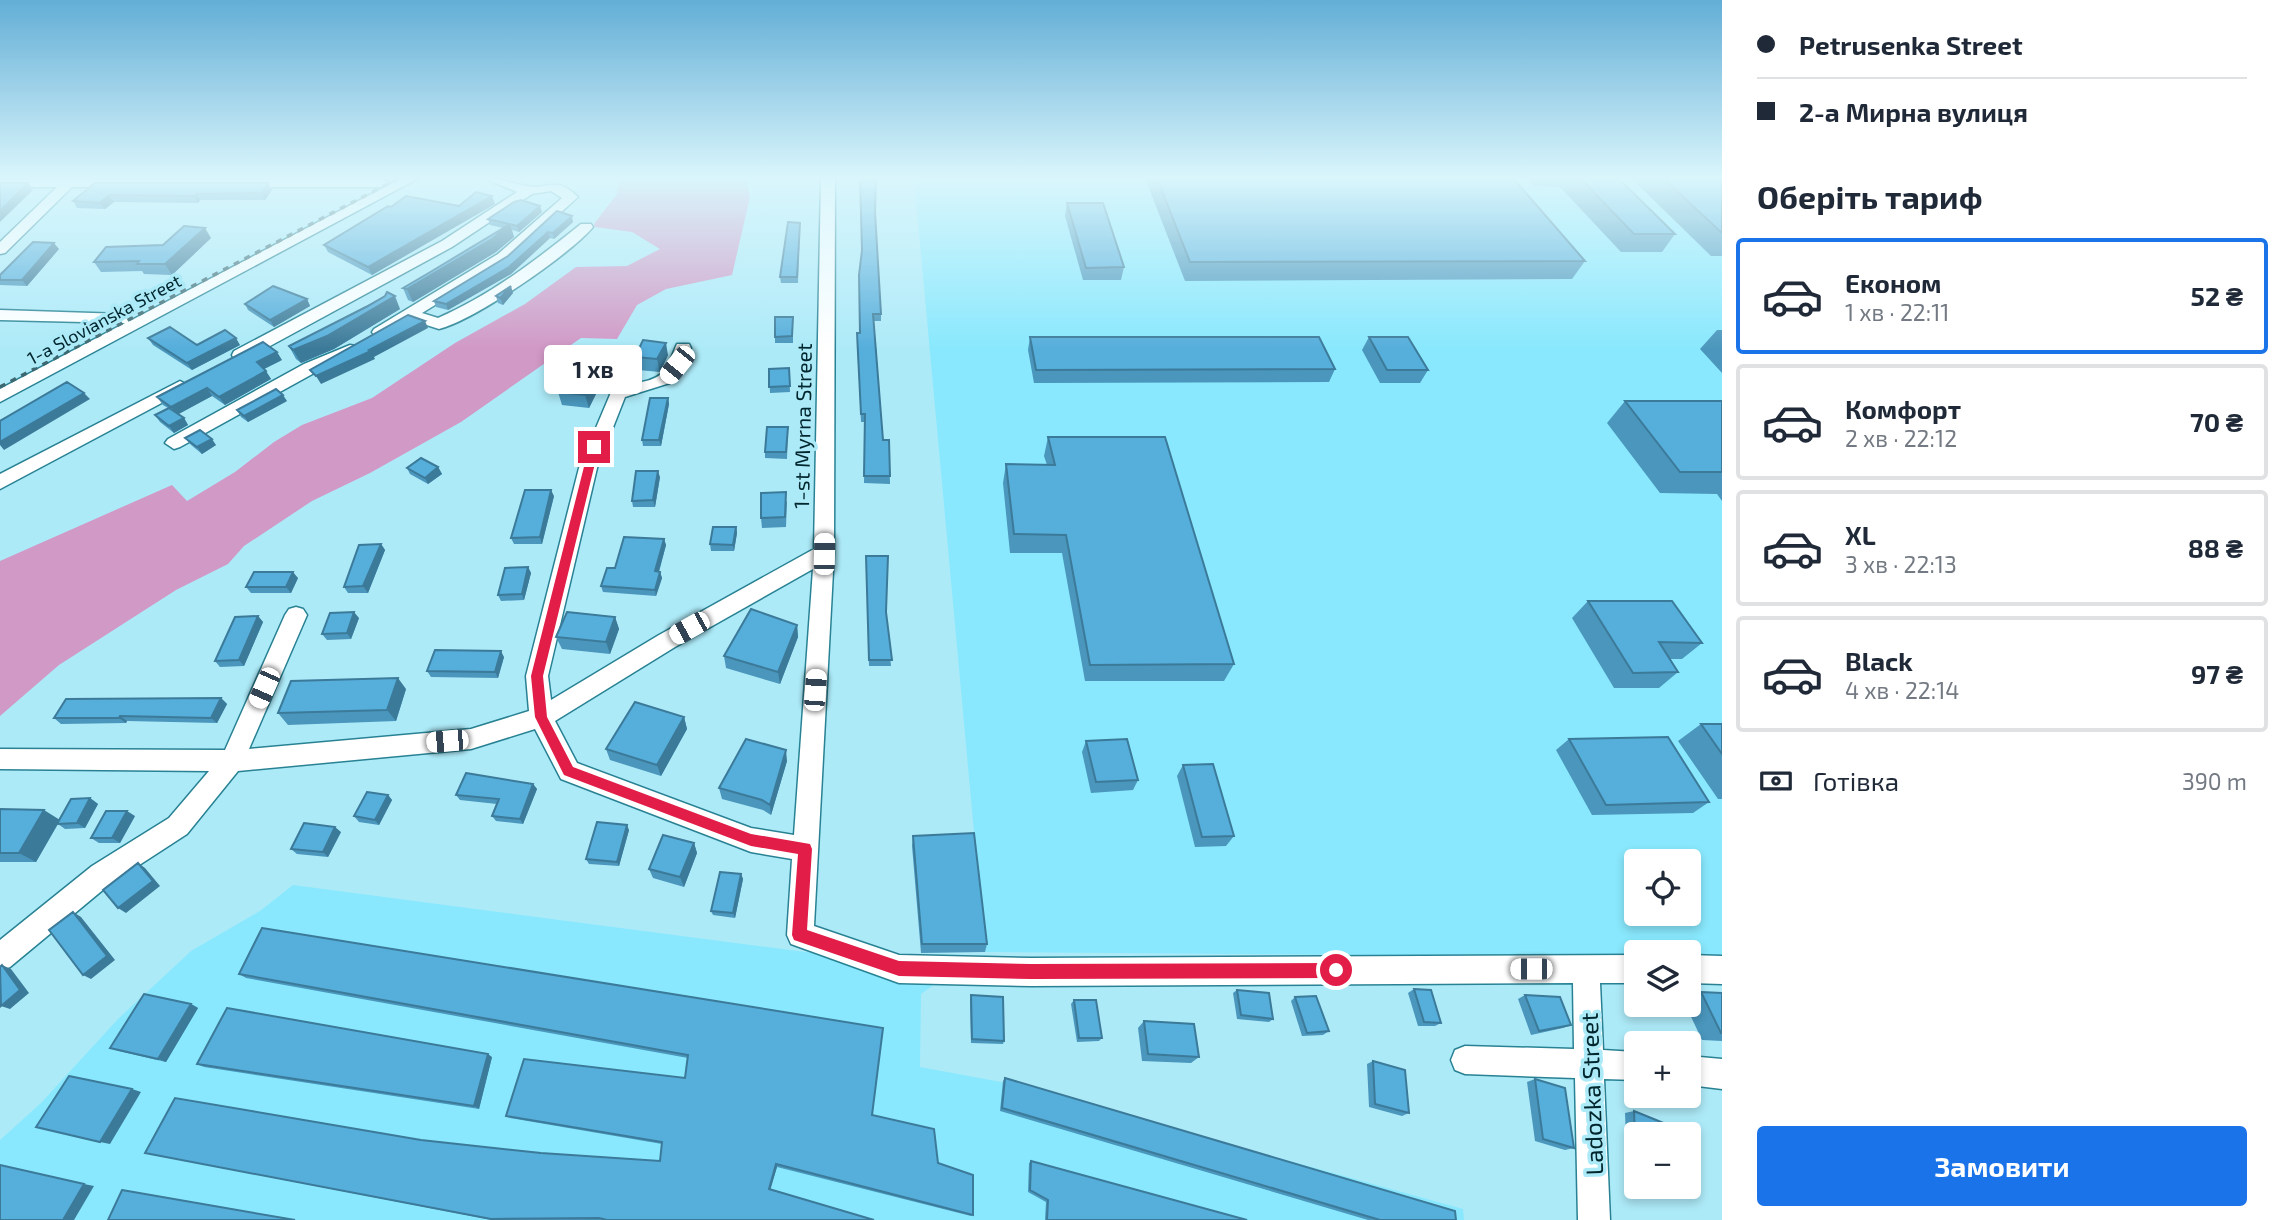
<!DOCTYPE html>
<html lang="uk">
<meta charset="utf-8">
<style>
:root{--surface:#fff;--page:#f2f2f3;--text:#1f2937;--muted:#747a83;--line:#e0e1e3;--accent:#1a73e8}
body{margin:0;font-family:"Exo 2",sans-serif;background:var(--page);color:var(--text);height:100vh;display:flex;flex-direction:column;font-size:26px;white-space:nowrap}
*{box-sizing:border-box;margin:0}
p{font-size:23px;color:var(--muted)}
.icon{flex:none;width:38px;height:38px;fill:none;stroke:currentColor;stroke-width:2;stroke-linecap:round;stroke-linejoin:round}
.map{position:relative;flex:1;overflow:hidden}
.side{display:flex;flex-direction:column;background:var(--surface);width:560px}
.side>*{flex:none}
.hud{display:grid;align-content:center;height:154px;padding:0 35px;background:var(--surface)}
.fabs{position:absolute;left:1624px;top:849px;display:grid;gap:14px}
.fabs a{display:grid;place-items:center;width:77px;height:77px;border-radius:7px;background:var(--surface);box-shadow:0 4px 10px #0003;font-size:35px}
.end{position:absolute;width:32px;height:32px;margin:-16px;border:9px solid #e11d48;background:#fff;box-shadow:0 0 0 4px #fff}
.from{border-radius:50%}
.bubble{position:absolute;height:49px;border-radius:7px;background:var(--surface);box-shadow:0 4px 10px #0003;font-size:23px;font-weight:700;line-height:49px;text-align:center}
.car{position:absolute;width:21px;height:42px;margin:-21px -10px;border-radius:9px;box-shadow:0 0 5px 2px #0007;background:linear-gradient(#fff 24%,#345 0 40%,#fff 0 76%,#345 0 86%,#fff 0)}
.hud b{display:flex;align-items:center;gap:24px;height:66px;font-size:26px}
.hud b+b{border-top:2px solid var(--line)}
.hud i{width:18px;height:18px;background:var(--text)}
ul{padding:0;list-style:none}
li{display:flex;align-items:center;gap:21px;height:116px;margin:0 14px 10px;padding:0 21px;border:4px solid var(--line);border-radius:7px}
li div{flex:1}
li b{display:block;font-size:26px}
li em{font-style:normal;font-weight:700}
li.selected{border-color:var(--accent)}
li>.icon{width:63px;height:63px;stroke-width:1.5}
h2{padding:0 35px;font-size:32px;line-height:84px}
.pay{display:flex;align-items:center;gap:18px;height:77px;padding:0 35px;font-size:26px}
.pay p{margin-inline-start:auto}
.button{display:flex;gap:14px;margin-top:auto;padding:14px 35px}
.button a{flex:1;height:80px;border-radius:7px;background:var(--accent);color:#fff;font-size:28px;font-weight:700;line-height:80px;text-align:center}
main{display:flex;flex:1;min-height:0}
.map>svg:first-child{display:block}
.built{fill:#89e8fd;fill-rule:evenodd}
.green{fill:#d199c6}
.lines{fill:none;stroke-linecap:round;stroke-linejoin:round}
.minor-casing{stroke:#288293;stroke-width:3}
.minor{fill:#fff;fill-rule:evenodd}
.rail{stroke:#3b6871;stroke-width:3.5;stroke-dasharray:6 6;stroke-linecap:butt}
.wall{fill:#4a96bc}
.shaded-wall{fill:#3c7a99}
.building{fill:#56aedb;stroke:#3c7a99;stroke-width:2}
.route{fill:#e11d48}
.labels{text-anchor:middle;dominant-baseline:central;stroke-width:7;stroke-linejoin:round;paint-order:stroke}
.far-street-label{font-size:18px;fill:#01262d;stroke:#adeaf8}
.street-label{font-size:21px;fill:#01262d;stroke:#adeaf8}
.near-street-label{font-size:24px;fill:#01262d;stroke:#adeaf8}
</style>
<main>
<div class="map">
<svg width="1722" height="1220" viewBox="0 0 1722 1220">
<rect width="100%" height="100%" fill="#adeaf8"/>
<!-- built -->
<path class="built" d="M914 178H1722V958H1689V952H1636V957L985 952ZM1636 861H1689V914H1636Z
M293 885 828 955 935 984 921 994 920 1067 1012 1084 1463 1209 1464 1220H0V1140L41 1103 118 1019 191 951 260 911Z"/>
<!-- green -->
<path class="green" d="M620 178H746L750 197 732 275 666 289 637 305 617 339 581 338 461 422 370 473 312 501 244 546 228 564 176 590 59 665 0 716V561L172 485 187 501 235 472 274 442 302 425 372 398 455 343 525 304 576 267 627 266 660 249 632 232 595 227 594 224 617 194Z"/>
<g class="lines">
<!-- minor casing -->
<g class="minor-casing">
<path id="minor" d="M402 178H419L0 402V389L125 323 0 320V310L123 314 129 316 130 321Z
M483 178C501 178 510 183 527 186 548 190 556 175 578 197L508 260 422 313 438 318C491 295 536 260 581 224H591L593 227C569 255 475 320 439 329L411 320 386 335H374L372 332 374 329 498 254 562 198 551 191 532 194 452 247 246 359H234L232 355 234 351 442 241 517 192Z
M821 178H835L834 553 814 926 899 955 1031 958 1636 955V983H1600L1603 1050 1636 1052V1080L1604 1079 1610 1220H1578L1575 1078 1465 1074 1455 1070 1451 1060 1455 1050 1465 1046 1574 1049 1573 983 1031 986 899 983 791 944 787 935 792 859 751 852 561 779 535 729 471 749 238 771 187 834 110 884 10 967 0 971V940L92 866 169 818 209 771 0 769V749L225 750 285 615 289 609 296 607 303 609 307 615 249 749 471 729 529 711 526 676 579 468 612 390C627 381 648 385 661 374 670 367 672 354 677 344H689L691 348 685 365 673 382 625 397 597 468 548 676 551 700 659 635 814 549ZM813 569 794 835 751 828 577 763 555 721 675 647Z
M0 179H382L389 183 382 187H72L5 253 0 254V242L57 187H0Z
M350 345 356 346 358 350 356 354 316 372 180 447 174 449 165 443 168 439 304 364Z
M180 381 189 386 186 390 0 489V474Z
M1689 955 1722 956V984L1689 983Z
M1689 1056 1722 1059V1089L1689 1085Z"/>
</g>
<!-- minor -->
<use href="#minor" class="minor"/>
<!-- rail -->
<path class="rail" d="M0 387 399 178"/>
</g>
<!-- wall -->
<path class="wall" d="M1145 178H1513L1585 261 1572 279 1185 281Z
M1527 178H1618L1675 234 1662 252H1621L1560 187 1534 186Z
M1631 178H1722V256H1711Z
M95 183H268L272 190 265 200H200L198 203 114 202 105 209 77 208 73 201Z
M1067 203 1124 267 1121 280H1083L1065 216Z
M495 204 372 275 328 252 324 245 391 207 459 206Z
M557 211 573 222 554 239 550 238 511 274 448 310 436 307 434 301 508 256Z
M542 212 519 232 512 230 514 237 496 252 413 302 408 300 403 288 432 271 503 228 490 225 488 219Z
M875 214 881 314V321H874L883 440H889L890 484 864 483 865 422H861L857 341 860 333Z
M800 223 798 283H781L780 277Z
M211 238 172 275 144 274 142 271 101 272 94 262Z
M59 249 27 286 0 285V275Z
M513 293 503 305 498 303 496 296Z
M385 296 400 309 334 349 301 363 296 359 289 346Z
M307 299 310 306 274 327 248 310 245 304Z
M793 324V343H775V337Z
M1717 330H1722V373L1700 349Z
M1030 337 1335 369 1329 382 1034 383 1028 350Z
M1369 337 1428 370 1420 383H1380L1362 350Z
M148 338 197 345H240L192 370 153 345Z
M668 355 660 372 638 370 635 357Z
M282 360 264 369 271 379 225 405 212 396 178 414 184 418 188 425 174 433 160 422 155 415 168 408 163 405 157 397Z
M789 368 790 392 770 393 769 369Z
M558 392H597L589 408 562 405Z
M668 398 669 404 661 446H643L642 440Z
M287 401 248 422 241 417 237 410Z
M1625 401H1722V501L1717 494 1660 493 1607 423Z
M788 427 787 459 765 458V452Z
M1048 437 1234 664 1224 681H1085L1062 553H1010L1003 483 1006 464 1047 465 1044 456Z
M185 438 216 445 202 454 190 444Z
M438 467 442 474 428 484 410 474 407 468Z
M660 477 655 507H633L632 501Z
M554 496 542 544H514L511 538Z
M787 501 786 527 762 528 761 518Z
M736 527 737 533 734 551H711L710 544Z
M664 539 666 545 659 572H660L662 578 656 596 603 592 601 586 615 568Z
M381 544 385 550 368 593H348L344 587Z
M866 556 886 612 891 666H869Z
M528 567 531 573 524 600 501 601 498 595Z
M298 578 291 593H251L246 587Z
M1588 601 1702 643 1682 659H1670L1678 672 1659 688H1614L1572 618Z
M258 616 263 622 244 666 220 667 215 661Z
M615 617 619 629 610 654 562 649 556 637Z
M359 618 351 639 327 640 322 634Z
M797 625 798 637 780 684 726 668 724 656Z
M504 657 498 678 431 677 427 671Z
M406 689 396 721 288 725 278 713Z
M221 698 227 704 217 723 127 721 126 723 61 724 54 718Z
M684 717 687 729 661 776 610 760 606 749Z
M1701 724H1722V799H1718L1678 741Z
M1569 739 1709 802 1693 813 1592 815 1556 750Z
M1086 741 1138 780 1133 790 1091 793 1082 752Z
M787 761 771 815 763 810 722 799 719 788Z
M1183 765 1234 836 1226 846 1195 847 1177 776Z
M533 784 537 789 523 824 496 821 492 816 497 804 460 800 456 795Z
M388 795 392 800 379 825 359 822 354 816Z
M90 798 98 804 85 828 65 829 58 824 36 862H0V810L59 820Z
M135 816 120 843H99L91 838Z
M629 830 619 866 589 864 586 859Z
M341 832 328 857 297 854 291 849Z
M913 836 987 944 985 952 921 953 912 846Z
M694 843 697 853 684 887 653 878 649 869Z
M741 874 743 879 735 918 713 915 711 911Z
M239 974 883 1028 872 1115 938 1163 973 1215 971 1216 777 1167 770 1189 874 1220H492L145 1153 421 1140 541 1153 660 1161 662 1144 510 1118 506 1116 685 1078 688 1058 246 978Z
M1414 989 1441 1023 1435 1026H1418L1408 993Z
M1237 990 1273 1019 1269 1022 1237 1019 1233 993Z
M1701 992 1722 993V1041L1702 1040 1685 1004H1689V997Z
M971 995 1004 1041 1003 1044 971 1043 970 999Z
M1525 995 1571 1025 1563 1028 1531 1035 1518 999Z
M1295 997 1329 1031 1323 1035 1302 1036 1291 1001Z
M1074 1000 1102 1038 1099 1041 1077 1042 1071 1004Z
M191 1004 198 1008 166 1062 119 1051 110 1048Z
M1144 1021 1199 1057 1191 1063 1142 1061 1138 1028Z
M492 1057 479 1109 204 1067 197 1064Z
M1373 1061 1409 1113 1402 1116 1369 1107 1367 1064Z
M1005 1078 1456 1220H1368L1000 1111 1003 1081Z
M1535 1079 1574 1148 1565 1150 1535 1141 1527 1082Z
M1634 1111 1636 1134V1169L1627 1165 1625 1113Z
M1031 1161 1247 1220H1045L1046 1202 1028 1192 1029 1163Z"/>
<!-- shaded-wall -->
<path class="shaded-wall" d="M28 183 33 190 0 222V211Z
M268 183 272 190 265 200 262 193Z
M196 194 200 200 198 203 194 196Z
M109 195 114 202 105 209 100 203Z
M492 196 495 204 372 275 368 267Z
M540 206 542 212 519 232 517 226Z
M572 216 573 222 554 239 553 233Z
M510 224 514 237 496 252 413 302 407 289Z
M205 228 211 238 172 275 165 264Z
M548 232 550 238 511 274 448 310 446 304Z
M54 243 59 249 27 286 22 280Z
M511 286 513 293 503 305 500 298Z
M395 296 400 309 334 349 301 363 293 350Z
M307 299 310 306 274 327 270 320Z
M425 321 428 328 374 357 375 359 321 384 316 376 369 350Z
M236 338 240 345 192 370 187 363Z
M666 343 668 355 660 372 657 359Z
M277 352 282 360 262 370 257 362Z
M266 371 271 379 225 405 219 397Z
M593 379 597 392 589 408 585 395Z
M207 388 212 396 177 415 171 407Z
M84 393 90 399 4 450 0 445V442Z
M283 395 287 401 248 422 244 416Z
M668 398 669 404 661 446 659 440Z
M184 418 188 425 174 433 169 426Z
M212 439 216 445 202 454 197 447Z
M438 467 442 474 428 484 425 478Z
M658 471 660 477 655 507 653 500Z
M551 490 554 496 542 544 540 537Z
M736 527 737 533 734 551 733 545Z
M664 539 666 545 657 578 655 571Z
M381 544 385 550 368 593 363 586Z
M528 567 531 573 524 600 522 594Z
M293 572 298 578 291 593 286 587Z
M660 572 662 578 656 596 655 590Z
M354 612 359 618 351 639 347 633Z
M258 616 263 622 244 666 239 660Z
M615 617 619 629 610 654 606 642Z
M797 625 798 637 780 684 778 672Z
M501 651 504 657 498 678 495 672Z
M398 678 406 689 396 721 387 710Z
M221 698 227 704 217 723 211 718Z
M120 716 127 721 126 723 119 718Z
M684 717 687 729 661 776 657 765Z
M786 750 787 761 771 815 770 805Z
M533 784 537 789 523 824 520 819Z
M388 795 392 800 379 825 375 820Z
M90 798 98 804 85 828 77 823Z
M44 810 60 820 36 862 19 853Z
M127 811 135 816 120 843 112 838Z
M627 825 629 830 619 866 617 862Z
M335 827 341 832 328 857 323 852Z
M694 843 697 853 684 887 680 877Z
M138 863 145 868 160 886 126 913 118 908Z
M741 874 743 879 735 918 733 913Z
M73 912 81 917 115 960 91 979 83 975Z
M2 965 11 969 29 993 10 1009 1 1006Z
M191 1004 198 1008 166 1062 158 1059Z
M488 1054 492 1057 479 1109 474 1106Z
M132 1089 141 1092 110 1144 100 1142Z
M776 1164 777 1167 770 1191 769 1189Z
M84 1184 94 1186 74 1220H63Z"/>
<!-- building -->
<path class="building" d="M860 178H876L875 212 881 314H873L883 440H889L890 476H864L865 414H861L857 333H860L859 275 862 250Z
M1157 178H1513L1585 261 1190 262Z
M1580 178H1618L1675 234H1634Z
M1663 178H1722V233Z
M0 183H28L0 211Z
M95 183H268L262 193 196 194 194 196 109 195 100 203 73 201Z
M476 192 492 196 368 267 324 245 388 206 391 207 406 196 459 206Z
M521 200 540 206 517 226 488 219 514 202Z
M1067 203H1103L1124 267 1086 268Z
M557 211 572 216 553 233 548 232 509 267 446 304 434 301 508 256Z
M788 222 800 223 797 277H780Z
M510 224 492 239 407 289 403 288 432 271Z
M184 226 205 228 165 264H137L139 261 94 262 106 247 163 245Z
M33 242 54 243 22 280H0V275Z
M273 286 307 299 270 320 245 304Z
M511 286 500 298 496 296Z
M387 292 395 296 327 336 293 350 289 346 366 307 385 296Z
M408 315 425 321 369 350 371 351 316 376 310 370Z
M775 317H793L792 336 775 337Z
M170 327 197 345 225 330 236 338 187 363 148 338Z
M1030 337H1319L1335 369 1036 370Z
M1369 337H1408L1428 370H1387Z
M643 340 666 343 657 359 635 357Z
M263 342 277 352 257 362 266 371 219 397 207 388 171 407 157 397Z
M789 368 790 386 769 387V369Z
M567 377 593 379 585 395 558 392Z
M67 382 84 393 0 442V421Z
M276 389 283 395 244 416 237 410Z
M650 398H668L659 440H642Z
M1625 401H1722V472H1680Z
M169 408 184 418 169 426 155 415Z
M767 427H788L786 452H765Z
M200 430 212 439 197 447 185 438Z
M1048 437H1165L1234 664 1090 665 1066 535 1014 534 1006 464 1055 465Z
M421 458 438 467 425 478 407 468Z
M636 471H658L653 500 632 501Z
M525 490H551L540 537 511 538Z
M786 492 785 517 761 518V493Z
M713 527H736L733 545 710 544Z
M624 537 664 539 655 571 660 572 655 590 601 586 607 568H615Z
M381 544 363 586 344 587 359 545Z
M866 556H888L886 612 892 660H869Z
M528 567 522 594 498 595 505 568Z
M254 572H293L286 587H246Z
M1588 601H1672L1702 643 1659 642 1678 672 1633 673Z
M751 609 797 625 778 672 724 656Z
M354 612 347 633 322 634 330 613Z
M567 612 615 617 606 642 556 637Z
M258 616 239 660 215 661 235 617Z
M435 650 501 651 495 672 427 671Z
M398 678 387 710 278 713 291 681Z
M221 698 211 718 120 716 119 718H54L66 699Z
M635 702 684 717 657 765 606 749Z
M1701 724H1722V754Z
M1668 737 1709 802 1606 805 1569 739Z
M746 739 786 750 770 805 762 800 719 788Z
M1127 739 1138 780 1096 782 1086 741Z
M1213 764 1234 836 1202 837 1183 765Z
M466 773 533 784 520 819 492 816 499 799 456 795Z
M367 792 388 795 375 820 354 816Z
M90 798 77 823 57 824 71 799Z
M0 809 44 810 19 853H0Z
M106 811H127L112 838H91Z
M597 822 627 825 617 862 586 859Z
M304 823 335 827 323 852 291 849Z
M974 833 987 944H922L913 836Z
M663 835 694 843 680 877 649 869Z
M138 863 153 881 118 908 103 890Z
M720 872 741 874 733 913 711 911Z
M73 912 107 956 83 975 49 930Z
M262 928 883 1028 872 1115 934 1129 938 1163 973 1175V1215L776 1164 769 1189 874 1220H607L599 1218 491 1219 145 1153 175 1098 421 1140 541 1153 660 1161 662 1142 506 1116 524 1059 685 1078 688 1055 239 974Z
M2 965 20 990 1 1006 0 967Z
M1414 989 1431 990 1441 1023 1424 1022Z
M1237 990 1269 993 1273 1019 1241 1015Z
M1701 992 1722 993V1033H1721Z
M144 994 191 1004 158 1059 110 1048Z
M971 995 1003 997 1004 1041 972 1039Z
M1525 995 1560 997 1571 1025 1539 1031Z
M1316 996 1329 1031 1307 1033 1295 997Z
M1074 1000H1096L1102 1038H1079Z
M227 1008 488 1054 474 1106 197 1064Z
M1144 1021 1194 1024 1199 1057 1148 1054Z
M1373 1061 1405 1070 1409 1113 1375 1104Z
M69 1076 132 1089 100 1142 36 1127Z
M1005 1078 1455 1211 1456 1220H1380L1002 1108Z
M1535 1079 1565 1088 1574 1148 1543 1139Z
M1634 1111 1666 1124 1667 1134H1636V1163Z
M1031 1161 1247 1220H1047L1048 1200 1030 1190Z
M0 1165 84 1184 63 1220H0Z
M122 1190 295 1220H108Z"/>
<!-- sky -->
<linearGradient id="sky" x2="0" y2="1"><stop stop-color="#63aed6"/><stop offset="0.51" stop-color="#daf6fc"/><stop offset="1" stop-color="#daf6fc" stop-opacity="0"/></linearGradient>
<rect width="1722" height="349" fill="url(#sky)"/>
<!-- route -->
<path class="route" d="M594 443 599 447 543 676 547 717 573 767 751 834 810 844 812 849 807 930 899 961 1031 964 1336 963 1342 965 1344 970 1342 975 1336 978 1031 979 899 976 794 940 792 935 798 854 751 846 564 775 535 717 531 676 589 447Z"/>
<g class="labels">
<!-- far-street labels -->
<g class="far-street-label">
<text transform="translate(104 319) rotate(-28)">1-a Slovianska Street</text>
</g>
<!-- street labels -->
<g class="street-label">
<text transform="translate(802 426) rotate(-89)">1-st Myrna Street</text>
</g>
<!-- near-street labels -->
<g class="near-street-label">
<text transform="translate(1591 1094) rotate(-92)">Ladozka Street</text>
</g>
</g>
</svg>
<div class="fabs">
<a><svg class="icon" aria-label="locate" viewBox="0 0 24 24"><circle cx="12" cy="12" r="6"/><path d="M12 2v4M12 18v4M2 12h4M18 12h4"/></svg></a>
<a><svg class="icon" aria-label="layers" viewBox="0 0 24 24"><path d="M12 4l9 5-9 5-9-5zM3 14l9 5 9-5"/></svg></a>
<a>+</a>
<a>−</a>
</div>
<i class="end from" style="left:1336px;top:970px"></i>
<i class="end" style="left:594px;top:447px"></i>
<div class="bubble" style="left:544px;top:345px;width:98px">1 хв</div>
<i class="car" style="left:677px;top:365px;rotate:219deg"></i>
<i class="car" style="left:824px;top:554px;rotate:1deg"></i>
<i class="car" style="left:689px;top:628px;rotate:241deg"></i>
<i class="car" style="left:264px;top:688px;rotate:204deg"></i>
<i class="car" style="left:815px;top:690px;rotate:4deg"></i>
<i class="car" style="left:447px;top:741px;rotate:265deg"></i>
<i class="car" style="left:1531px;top:969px;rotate:270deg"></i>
</div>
<section class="side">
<div class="hud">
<b><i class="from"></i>Petrusenka Street</b>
<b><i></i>2-а Мирна вулиця</b>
</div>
<h2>Оберіть тариф</h2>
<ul>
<li class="selected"><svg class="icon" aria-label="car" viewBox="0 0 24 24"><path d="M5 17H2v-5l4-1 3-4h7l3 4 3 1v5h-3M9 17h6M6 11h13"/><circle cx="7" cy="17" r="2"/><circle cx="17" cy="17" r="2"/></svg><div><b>Економ</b><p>1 хв · 22:11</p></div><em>52 ₴</em></li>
<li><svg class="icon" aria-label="car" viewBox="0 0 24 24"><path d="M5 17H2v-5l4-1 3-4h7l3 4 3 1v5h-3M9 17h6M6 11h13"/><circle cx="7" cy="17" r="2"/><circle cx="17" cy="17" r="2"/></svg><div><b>Комфорт</b><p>2 хв · 22:12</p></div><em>70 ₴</em></li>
<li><svg class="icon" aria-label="car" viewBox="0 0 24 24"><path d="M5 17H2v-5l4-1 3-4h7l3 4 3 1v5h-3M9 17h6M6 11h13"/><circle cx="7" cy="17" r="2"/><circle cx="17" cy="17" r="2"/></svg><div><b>XL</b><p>3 хв · 22:13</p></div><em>88 ₴</em></li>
<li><svg class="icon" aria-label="car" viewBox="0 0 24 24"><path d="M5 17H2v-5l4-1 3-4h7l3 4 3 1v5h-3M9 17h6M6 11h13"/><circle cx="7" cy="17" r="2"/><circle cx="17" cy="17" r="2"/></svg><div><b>Black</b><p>4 хв · 22:14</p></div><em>97 ₴</em></li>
</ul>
<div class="pay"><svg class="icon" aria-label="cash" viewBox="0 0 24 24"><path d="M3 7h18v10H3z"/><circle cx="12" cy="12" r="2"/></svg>Готівка<p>390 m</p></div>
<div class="button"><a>Замовити</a></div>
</section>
</main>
